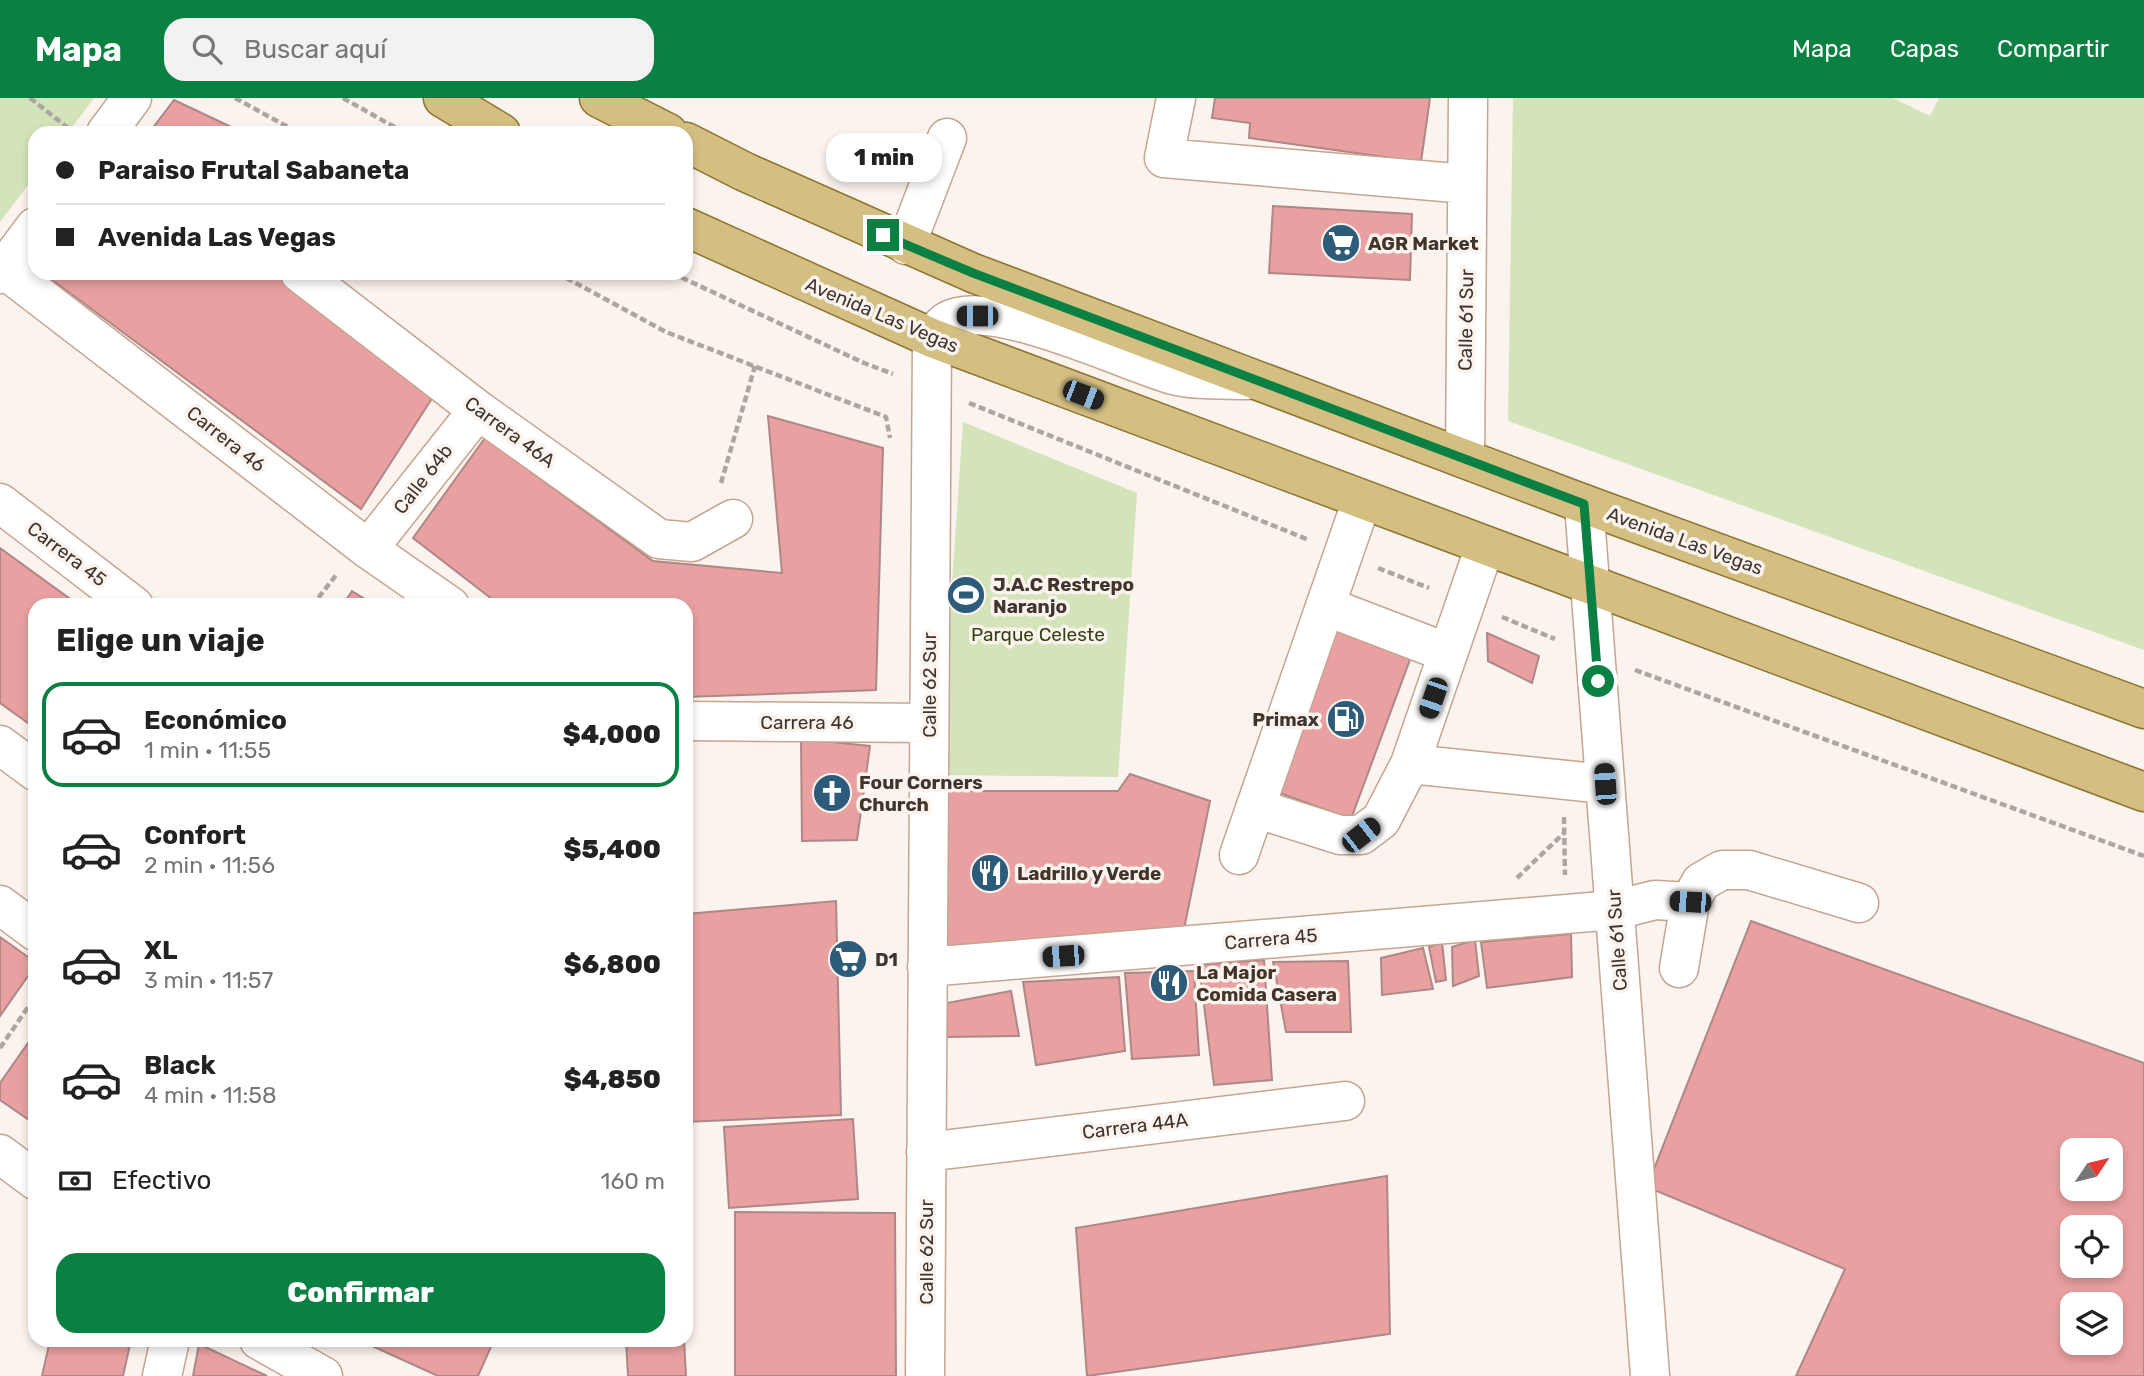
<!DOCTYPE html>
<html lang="es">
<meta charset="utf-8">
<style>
:root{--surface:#fff;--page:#f2f2f2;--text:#222;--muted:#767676;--line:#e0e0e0;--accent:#0b8043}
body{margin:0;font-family:Rubik,sans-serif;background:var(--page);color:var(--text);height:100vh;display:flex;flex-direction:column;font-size:26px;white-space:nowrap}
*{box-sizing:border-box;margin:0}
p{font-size:23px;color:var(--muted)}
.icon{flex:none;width:38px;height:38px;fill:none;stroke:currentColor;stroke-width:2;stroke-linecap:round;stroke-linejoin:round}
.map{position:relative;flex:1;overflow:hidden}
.sheet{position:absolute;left:28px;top:500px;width:665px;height:749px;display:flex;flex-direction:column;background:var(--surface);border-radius:21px;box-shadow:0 4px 10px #0003}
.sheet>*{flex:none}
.guide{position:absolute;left:28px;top:28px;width:665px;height:154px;border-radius:21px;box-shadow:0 4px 10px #0003;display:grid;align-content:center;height:154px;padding:0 28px;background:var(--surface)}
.needle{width:46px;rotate:55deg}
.tools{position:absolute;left:2060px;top:1040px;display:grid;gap:14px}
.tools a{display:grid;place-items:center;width:63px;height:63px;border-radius:14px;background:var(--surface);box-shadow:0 4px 10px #0003;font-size:35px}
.end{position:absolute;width:32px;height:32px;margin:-16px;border:9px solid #0b8043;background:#fff;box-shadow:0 0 0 4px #fff}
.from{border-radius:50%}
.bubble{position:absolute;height:49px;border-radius:21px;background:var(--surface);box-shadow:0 4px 10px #0003;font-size:23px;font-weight:800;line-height:49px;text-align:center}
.car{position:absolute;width:21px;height:42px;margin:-21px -10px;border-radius:9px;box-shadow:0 0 5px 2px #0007;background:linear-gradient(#222 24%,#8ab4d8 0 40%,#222 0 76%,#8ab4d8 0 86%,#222 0)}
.guide b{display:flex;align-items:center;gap:24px;height:66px;font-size:26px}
.guide b+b{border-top:2px solid var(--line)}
.guide i{width:18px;height:18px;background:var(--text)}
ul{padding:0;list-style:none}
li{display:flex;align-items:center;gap:21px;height:105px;margin:0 14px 10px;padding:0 14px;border:4px solid transparent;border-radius:21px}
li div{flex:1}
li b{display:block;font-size:26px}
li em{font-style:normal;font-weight:800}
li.active{border-color:var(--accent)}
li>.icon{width:63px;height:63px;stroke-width:1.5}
h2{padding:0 28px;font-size:32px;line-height:84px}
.pay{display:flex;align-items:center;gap:18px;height:77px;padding:0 28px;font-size:26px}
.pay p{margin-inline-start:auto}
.primary-button{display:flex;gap:14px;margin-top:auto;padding:14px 28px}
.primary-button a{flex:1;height:80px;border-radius:21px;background:var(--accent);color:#fff;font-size:28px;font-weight:800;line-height:80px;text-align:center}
header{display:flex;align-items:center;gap:42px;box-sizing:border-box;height:98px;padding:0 35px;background:var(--accent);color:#fff}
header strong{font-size:33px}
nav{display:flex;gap:38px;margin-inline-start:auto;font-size:24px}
.search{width:490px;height:63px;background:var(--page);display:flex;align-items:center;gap:18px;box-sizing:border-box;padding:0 24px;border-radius:21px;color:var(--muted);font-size:26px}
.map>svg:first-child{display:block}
.green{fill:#d4e4ba}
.building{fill:#e9a0a0;stroke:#ae8786;stroke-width:2;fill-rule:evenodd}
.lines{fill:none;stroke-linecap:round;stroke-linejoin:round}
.minor-casing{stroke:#c6a590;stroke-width:41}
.major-casing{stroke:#8e732e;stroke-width:41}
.path{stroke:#afa59f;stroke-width:4.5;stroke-dasharray:7 3.5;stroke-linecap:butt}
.minor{stroke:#fff;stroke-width:38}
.major{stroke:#d4bf83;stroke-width:38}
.route{stroke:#0b8043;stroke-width:9}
.labels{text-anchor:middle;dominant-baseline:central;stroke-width:7;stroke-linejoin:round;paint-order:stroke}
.poi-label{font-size:19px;font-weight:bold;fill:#41342b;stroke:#faf3ee;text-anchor:start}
.street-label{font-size:19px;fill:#41342b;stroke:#faf3ee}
.park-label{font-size:19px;fill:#344214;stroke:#faf3ee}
</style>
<header>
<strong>Mapa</strong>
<div class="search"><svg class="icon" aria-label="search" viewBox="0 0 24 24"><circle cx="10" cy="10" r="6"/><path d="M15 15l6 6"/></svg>Buscar aquí</div>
<nav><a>Mapa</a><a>Capas</a><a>Compartir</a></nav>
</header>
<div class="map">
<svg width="2144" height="1278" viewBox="0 0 2144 1278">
<rect width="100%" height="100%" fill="#faf3ee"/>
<!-- green -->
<path class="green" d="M0 0H94L68 35H35V78L0 124Z
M1513 0H1893L1930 18 1939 0H2144V552L1508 323Z
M963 324 1137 395 1118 679 939 677Z"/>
<!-- building -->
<path class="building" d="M1215 0H1430L1421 64 1249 40 1250 25 1212 20Z
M174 2 244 35H149Z
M1273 108 1412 116 1410 182 1269 175Z
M43 175H279L438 291 361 411Z
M768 318 883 350 876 592 686 599V508H501L413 440 485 340 653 463 782 475Z
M0 450 80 508H35V630L0 605Z
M352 493 376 508H342Z
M1341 520 1415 548 1351 721 1277 694Z
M1487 535 1539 558 1532 585 1488 563Z
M801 641 870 648 857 742 802 743Z
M1130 676 1210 703 1183 836 942 854 941 693H1118Z
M836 803 841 1017 686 1024V816Z
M1751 823 2144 965V1278H1796L1845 1171 1647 1089ZM2072 1052H2110V1090H2072ZM2072 1129H2110V1167H2072ZM2072 1206H2110V1244H2072Z
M1571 836 1572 879 1487 890 1481 844Z
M0 839 35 864V868L0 918Z
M1475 842 1479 878 1453 888 1452 849Z
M1442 844 1446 882 1436 884 1429 849Z
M1423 850 1433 891 1382 897 1381 860Z
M1264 862 1272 982 1214 987 1199 867Z
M1348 863 1351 934H1286L1273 864Z
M1194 873 1199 957 1132 961 1125 875Z
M1119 879 1125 953 1036 967 1023 884Z
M1011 893 1019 938 947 939V905Z
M35 935V1026L0 1002V985Z
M853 1021 858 1101 729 1110 724 1029Z
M1387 1078 1390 1236 1087 1278 1076 1130Z
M735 1114 895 1115 896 1278H735Z
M50 1242H131L123 1278H42Z
M359 1242H494L478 1278H438Z
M626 1242H684L686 1278H628Z
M199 1246 267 1278H193Z"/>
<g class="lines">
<!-- minor casing -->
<g class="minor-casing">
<path id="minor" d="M1176 0 1164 60 1467 86
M106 35 132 0
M906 147 947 40
M4 171 368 451 450 508
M300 175 478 312 659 441 692 444 733 421
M0 176 35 129
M1465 361 1468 0
M0 405 134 508
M1584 406 1650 1278
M368 451 478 312
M1325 508 1448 555
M686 623 929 625
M0 647 35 673
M1410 666 1605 686
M1255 710 1340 737H1361L1381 722 1410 666 1485 448
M1239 757 1362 402
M0 807 35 833
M927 869 1615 812 1655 802 1690 804
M1679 870 1690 804 1701 784 1722 772H1749L1859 805
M926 1054 1345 1003
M0 1056 35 1082
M259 1242 323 1278
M162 1278 170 1242
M925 1278 932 240C936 235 941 227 946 224 987 196 1126 264 1173 277 1194 283 1226 281 1248 282"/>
</g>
<!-- major casing -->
<g class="major-casing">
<path id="major" d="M443 0 501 35
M599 0 668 35
M686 44 745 74 973 175 1584 406 2144 611
M686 129 932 240 2144 694"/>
</g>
<!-- path -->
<path class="path" d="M30 0 68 30
M235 0 299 35
M343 0 405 35
M557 175 666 234 886 319 890 340
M672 175 864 265 893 276
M969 305 1309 442
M721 385 755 268
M1378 470 1429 490
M312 508 337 476
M1502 519 1555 541
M1635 572 2144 758
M1564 719 1565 777
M1517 780 1564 735
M0 950 35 899"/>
<!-- minor -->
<use href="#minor" class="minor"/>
<!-- major -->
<use href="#major" class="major"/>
</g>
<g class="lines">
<!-- route -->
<path class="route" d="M883 137 973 175 1584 406 1598 583"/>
</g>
<!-- icons -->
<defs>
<g id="supermarket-disc" transform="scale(2.0125)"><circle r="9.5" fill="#2c5c7a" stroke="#faf3ee"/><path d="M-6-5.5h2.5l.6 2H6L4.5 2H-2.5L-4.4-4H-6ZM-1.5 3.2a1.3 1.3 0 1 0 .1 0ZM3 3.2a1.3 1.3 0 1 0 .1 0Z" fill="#fff"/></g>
<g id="stadium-disc" transform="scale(2.0125)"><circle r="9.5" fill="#2c5c7a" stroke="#faf3ee"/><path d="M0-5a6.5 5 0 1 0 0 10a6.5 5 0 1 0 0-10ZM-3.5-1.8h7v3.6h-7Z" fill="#fff"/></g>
<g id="fuel-disc" transform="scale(2.0125)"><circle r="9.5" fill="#2c5c7a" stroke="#faf3ee"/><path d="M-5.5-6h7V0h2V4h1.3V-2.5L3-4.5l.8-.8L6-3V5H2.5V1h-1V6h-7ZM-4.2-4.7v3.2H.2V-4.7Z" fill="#fff"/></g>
<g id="church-disc" transform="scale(2.0125)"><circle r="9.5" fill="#2c5c7a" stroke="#faf3ee"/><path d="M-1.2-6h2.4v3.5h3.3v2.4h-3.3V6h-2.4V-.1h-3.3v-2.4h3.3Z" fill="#fff"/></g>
<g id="restaurant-disc" transform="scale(2.0125)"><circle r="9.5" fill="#2c5c7a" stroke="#faf3ee"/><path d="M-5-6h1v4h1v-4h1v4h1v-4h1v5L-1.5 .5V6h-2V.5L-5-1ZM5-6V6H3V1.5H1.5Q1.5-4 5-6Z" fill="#fff"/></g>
</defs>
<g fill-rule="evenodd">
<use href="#supermarket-disc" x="1341" y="145"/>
<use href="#stadium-disc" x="966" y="497"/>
<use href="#fuel-disc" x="1346" y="621"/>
<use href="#church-disc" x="832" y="695"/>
<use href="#restaurant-disc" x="990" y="775"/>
<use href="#supermarket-disc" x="848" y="861"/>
<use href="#restaurant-disc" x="1169" y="885"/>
</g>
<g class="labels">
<!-- poi labels -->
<g class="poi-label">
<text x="1368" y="145">AGR Market</text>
<text x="993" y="486">J.A.C Restrepo<tspan x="993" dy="22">Naranjo</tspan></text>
<text x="1319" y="621" text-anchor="end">Primax</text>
<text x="859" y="684">Four Corners<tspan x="859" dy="22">Church</tspan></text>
<text x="1017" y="775">Ladrillo y Verde</text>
<text x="875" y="861">D1</text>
<text x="1196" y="874">La Major<tspan x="1196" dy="22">Comida Casera</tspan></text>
</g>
<!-- street labels -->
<g class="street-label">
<text transform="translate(882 217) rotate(23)">Avenida Las Vegas</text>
<text transform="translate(1466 222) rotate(-89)">Calle 61 Sur</text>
<text transform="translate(510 334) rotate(36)">Carrera 46A</text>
<text transform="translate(226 341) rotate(38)">Carrera 46</text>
<text transform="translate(423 381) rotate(-52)">Calle 64b</text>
<text transform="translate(1685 443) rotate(20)">Avenida Las Vegas</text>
<text transform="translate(67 456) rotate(37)">Carrera 45</text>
<text transform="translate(929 587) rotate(-90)">Calle 62 Sur</text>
<text x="807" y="624">Carrera 46</text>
<text transform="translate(1271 841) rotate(-5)">Carrera 45</text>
<text transform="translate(1617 842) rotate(-94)">Calle 61 Sur</text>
<text transform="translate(1135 1028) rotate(-7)">Carrera 44A</text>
<text transform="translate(926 1154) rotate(-90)">Calle 62 Sur</text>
</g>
<!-- park labels -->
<g class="park-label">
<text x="1038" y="536">Parque Celeste</text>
</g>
</g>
</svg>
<div class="tools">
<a><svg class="needle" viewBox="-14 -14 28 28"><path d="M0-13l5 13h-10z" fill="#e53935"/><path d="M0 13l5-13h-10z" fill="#767676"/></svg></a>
<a><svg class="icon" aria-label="locate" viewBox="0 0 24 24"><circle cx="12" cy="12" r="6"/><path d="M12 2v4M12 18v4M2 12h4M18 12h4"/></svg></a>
<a><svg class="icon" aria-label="layers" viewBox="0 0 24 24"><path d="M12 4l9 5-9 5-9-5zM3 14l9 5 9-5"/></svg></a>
</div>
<i class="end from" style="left:1598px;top:583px"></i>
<i class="end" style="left:883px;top:137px"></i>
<div class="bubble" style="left:826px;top:35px;width:116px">1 min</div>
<i class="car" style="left:977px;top:218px;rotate:270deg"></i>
<i class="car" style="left:1083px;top:297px;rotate:111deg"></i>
<i class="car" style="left:1433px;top:600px;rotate:199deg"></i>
<i class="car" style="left:1605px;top:686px;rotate:356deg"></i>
<i class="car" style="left:1361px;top:737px;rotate:52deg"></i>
<i class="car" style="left:1690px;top:804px;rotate:273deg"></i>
<i class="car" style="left:1063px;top:858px;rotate:266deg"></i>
<div class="guide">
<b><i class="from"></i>Paraiso Frutal Sabaneta</b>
<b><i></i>Avenida Las Vegas</b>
</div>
<section class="sheet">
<h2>Elige un viaje</h2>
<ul>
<li class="active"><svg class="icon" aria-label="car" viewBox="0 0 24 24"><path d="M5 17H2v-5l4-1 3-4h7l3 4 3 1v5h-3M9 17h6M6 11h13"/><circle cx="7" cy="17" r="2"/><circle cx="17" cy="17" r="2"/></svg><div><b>Económico</b><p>1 min · 11:55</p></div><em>$4,000</em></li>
<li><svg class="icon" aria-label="car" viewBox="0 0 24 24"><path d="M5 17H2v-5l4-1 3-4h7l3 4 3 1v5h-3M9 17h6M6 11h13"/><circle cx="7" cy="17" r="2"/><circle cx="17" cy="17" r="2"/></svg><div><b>Confort</b><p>2 min · 11:56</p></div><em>$5,400</em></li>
<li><svg class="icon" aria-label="car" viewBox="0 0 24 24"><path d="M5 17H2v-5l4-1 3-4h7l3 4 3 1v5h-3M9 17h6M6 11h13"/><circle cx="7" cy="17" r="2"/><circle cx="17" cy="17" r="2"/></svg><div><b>XL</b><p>3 min · 11:57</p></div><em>$6,800</em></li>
<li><svg class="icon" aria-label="car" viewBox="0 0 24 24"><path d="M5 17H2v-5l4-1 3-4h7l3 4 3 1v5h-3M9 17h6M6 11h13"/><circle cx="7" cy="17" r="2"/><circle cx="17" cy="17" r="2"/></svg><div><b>Black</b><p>4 min · 11:58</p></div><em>$4,850</em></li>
</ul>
<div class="pay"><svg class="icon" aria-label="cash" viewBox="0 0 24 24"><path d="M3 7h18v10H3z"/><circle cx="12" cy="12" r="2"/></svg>Efectivo<p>160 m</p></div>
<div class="primary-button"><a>Confirmar</a></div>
</section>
</div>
